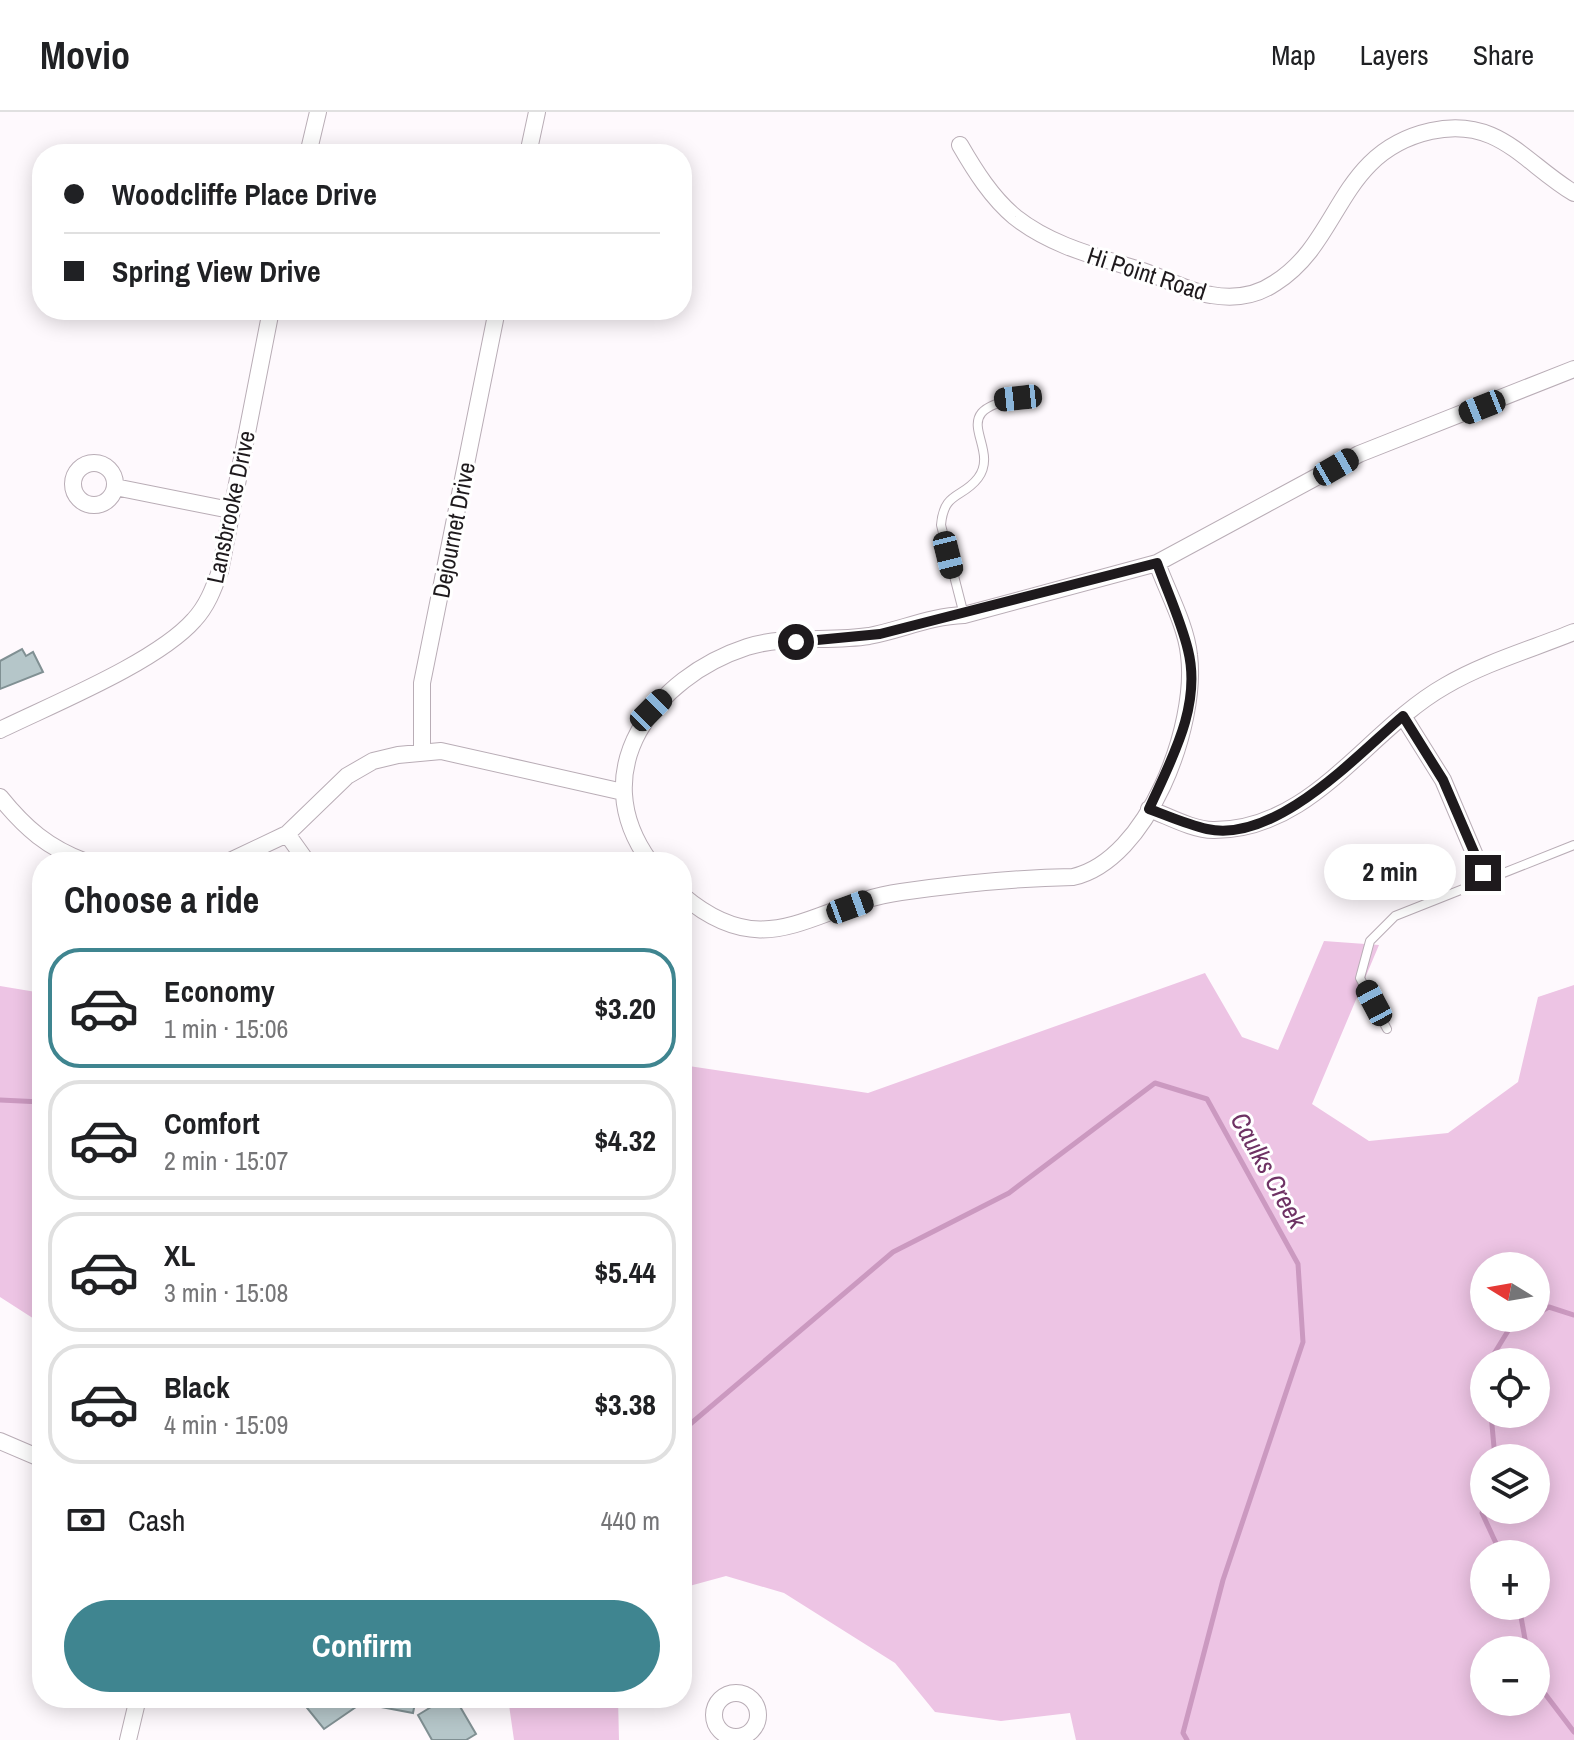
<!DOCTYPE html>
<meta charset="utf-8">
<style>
:root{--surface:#fff;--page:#f2f2f2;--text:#202124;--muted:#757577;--line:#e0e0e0;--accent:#3f8590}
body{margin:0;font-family:"Archivo Narrow",sans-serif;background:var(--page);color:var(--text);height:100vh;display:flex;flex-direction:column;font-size:30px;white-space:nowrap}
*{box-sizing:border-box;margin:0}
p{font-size:26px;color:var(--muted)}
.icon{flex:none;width:44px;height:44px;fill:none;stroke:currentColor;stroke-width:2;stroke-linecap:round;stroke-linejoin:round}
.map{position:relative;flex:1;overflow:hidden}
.drawer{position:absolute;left:32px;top:740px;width:660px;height:856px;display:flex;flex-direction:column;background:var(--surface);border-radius:32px;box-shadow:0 4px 20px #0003}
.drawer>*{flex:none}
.guide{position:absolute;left:32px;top:32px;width:660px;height:176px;border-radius:32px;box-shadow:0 4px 20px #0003;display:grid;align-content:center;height:176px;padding:0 32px;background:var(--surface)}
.needle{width:52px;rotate:281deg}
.fabs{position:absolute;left:1470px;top:1140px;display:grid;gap:16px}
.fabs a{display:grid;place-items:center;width:80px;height:80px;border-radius:50%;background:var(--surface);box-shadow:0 4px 20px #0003;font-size:40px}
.end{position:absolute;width:36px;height:36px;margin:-18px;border:10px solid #1e1a1d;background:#fff;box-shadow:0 0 0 4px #fff}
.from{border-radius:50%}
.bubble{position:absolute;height:56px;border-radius:28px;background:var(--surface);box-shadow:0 4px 20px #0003;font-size:26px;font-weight:700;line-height:56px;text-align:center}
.car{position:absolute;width:24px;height:48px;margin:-24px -12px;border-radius:10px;box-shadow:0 0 6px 2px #0007;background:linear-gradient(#222 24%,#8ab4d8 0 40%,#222 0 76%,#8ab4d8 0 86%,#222 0)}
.guide b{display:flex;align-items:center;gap:28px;height:76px;font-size:30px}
.guide b+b{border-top:2px solid var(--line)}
.guide i{width:20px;height:20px;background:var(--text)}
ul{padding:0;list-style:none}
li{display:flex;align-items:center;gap:24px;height:120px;margin:0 16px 12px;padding:0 16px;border:4px solid var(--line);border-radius:32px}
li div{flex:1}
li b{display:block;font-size:30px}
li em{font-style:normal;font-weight:700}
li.on{border-color:var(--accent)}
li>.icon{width:72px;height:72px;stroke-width:1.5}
h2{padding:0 32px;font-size:36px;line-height:96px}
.pay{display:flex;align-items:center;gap:20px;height:88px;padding:0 32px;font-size:30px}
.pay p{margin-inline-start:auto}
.primary-button{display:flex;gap:16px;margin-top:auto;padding:16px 32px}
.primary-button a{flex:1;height:92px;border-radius:48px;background:var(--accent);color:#fff;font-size:32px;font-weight:700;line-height:92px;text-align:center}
header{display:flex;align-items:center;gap:48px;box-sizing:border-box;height:112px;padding:0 40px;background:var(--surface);border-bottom:2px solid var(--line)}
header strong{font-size:38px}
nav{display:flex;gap:44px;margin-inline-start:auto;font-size:28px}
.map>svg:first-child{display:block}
.green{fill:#edc4e4;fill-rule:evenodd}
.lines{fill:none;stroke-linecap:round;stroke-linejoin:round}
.stream{stroke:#cb99c0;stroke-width:5}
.building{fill:#b5c6c9;stroke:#809093;stroke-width:2}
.service-casing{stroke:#b9adb6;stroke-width:10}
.minor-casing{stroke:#b9adb6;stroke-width:18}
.service{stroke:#fff;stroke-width:8}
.minor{stroke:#fff;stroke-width:16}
.route{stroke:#1e1a1d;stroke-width:10}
.labels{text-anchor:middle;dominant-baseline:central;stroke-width:6;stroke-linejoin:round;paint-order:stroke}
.street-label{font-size:24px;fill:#1e1a1d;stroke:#fff}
.water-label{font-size:26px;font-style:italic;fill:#6e3264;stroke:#fff}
</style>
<header>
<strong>Movio</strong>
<nav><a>Map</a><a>Layers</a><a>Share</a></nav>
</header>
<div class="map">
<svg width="1574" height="1628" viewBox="0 0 1574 1628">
<rect width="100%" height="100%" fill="#fef9fd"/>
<!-- green -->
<path class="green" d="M1324 829 1379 833 1312 992 1369 1029 1448 1021 1518 970 1538 885 1574 873V1628H1076L1070 1601 1001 1609 935 1600 895 1551 784 1481 726 1464 682 1476V953L868 981 1205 861 1242 925 1278 938ZM1484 1154H1536V1206H1484ZM1484 1250H1536V1302H1484ZM1484 1346H1536V1398H1484ZM1484 1442H1536V1494H1484ZM1484 1538H1536V1590H1484Z
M0 874 42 881V1212L0 1185Z
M508 1586H618L619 1628H514Z"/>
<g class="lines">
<!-- stream -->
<path class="stream" d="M0 988 42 990
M1536 1202 1549 1195 1574 1203
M1489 1250 1511 1214 1527 1206
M1491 1302 1495 1346
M682 1319 893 1140 1009 1081 1155 971 1207 987 1298 1152 1303 1230 1223 1468 1183 1621 1187 1628
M1484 1396 1482 1401 1501 1442
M1519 1494 1527 1538
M1536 1570 1574 1620"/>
</g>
<!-- building -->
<path class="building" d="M22 537 26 544 33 540 43 560 0 577V549Z
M299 1586H369L324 1617Z
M370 1586H416L413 1601 370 1593Z
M446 1586H455L476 1622 466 1628H432L418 1603Z"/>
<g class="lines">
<!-- service casing -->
<g class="service-casing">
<path id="service" d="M964 503 941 413C944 379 962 387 978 366 1004 331 932 294 1037 284
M1387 917 1360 866 1370 829 1395 804 1574 733"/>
</g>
<!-- minor casing -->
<g class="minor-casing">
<path id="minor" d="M960 33C975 59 992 86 1015 105 1053 135 1099 145 1143 159 1165 166 1188 180 1211 183 1234 187 1256 184 1275 171 1342 129 1337 40 1431 19 1498 4 1524 51 1574 81
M308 42 318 0
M528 42 537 0
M73 372a21 21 0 1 1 42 0a21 21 0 1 1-42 0Z
M115 375 230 398
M1403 604 1443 668 1485 767
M0 618C53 592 157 550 194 508 207 494 213 478 220 459L271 198
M422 639V571L497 198
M0 685C25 716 48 736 86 750
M1149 697C1168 704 1193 718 1213 718 1312 719 1366 619 1445 574 1484 551 1532 537 1574 520
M287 722 307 750
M228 750 287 722 347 664 373 649 398 643 441 639 623 680
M650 750C583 658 655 565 747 535 784 523 830 530 869 524 901 518 931 504 964 503L1157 451 1359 342 1574 257
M682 783C768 856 813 792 901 780 957 772 1016 766 1073 765 1148 748 1198 613 1189 543 1186 513 1167 479 1157 451
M0 1329 42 1347
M714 1603a22 22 0 1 1 44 0a22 22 0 1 1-44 0Z
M128 1628 138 1586"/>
</g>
<!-- service -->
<use href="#service" class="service"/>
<!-- minor -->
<use href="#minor" class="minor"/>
</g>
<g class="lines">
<!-- route -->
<path class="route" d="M796 530 880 522 1157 451C1167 479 1181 509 1188 538 1202 594 1171 648 1149 697 1168 704 1188 713 1207 717 1275 732 1355 645 1403 604L1443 668 1483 761"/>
</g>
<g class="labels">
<!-- street labels -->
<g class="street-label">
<text transform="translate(1147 161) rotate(18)">Hi Point Road</text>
<text transform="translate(230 395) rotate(-78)">Lansbrooke Drive</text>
<text transform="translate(453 418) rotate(-79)">Dejournet Drive</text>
</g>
<!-- water labels -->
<g class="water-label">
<text transform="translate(1269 1058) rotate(61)">Caulks Creek</text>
</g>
</g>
</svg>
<div class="fabs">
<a><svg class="needle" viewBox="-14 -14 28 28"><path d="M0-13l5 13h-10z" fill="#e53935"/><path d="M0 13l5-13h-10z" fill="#757577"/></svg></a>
<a><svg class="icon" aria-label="locate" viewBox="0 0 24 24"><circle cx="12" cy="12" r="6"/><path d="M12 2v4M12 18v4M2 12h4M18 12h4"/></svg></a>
<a><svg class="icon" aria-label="layers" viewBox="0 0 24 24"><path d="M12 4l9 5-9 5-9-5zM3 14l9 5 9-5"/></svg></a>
<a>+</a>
<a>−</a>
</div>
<i class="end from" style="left:796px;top:530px"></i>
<i class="end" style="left:1483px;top:761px"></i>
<div class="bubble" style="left:1324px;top:732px;width:132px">2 min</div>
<i class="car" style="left:1018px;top:286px;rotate:264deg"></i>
<i class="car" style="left:1482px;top:295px;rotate:248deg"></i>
<i class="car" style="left:1336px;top:355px;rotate:60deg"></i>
<i class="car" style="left:948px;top:443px;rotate:166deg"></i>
<i class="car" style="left:651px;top:598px;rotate:45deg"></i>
<i class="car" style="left:850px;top:795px;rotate:70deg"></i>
<i class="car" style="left:1374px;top:891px;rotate:332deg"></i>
<div class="guide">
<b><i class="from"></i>Woodcliffe Place Drive</b>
<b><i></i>Spring View Drive</b>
</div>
<section class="drawer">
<h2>Choose a ride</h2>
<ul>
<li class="on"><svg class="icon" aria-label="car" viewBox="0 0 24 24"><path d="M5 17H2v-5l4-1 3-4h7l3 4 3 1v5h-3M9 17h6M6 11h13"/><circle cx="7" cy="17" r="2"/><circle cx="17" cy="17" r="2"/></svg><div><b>Economy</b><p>1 min · 15:06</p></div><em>$3.20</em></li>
<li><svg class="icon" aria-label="car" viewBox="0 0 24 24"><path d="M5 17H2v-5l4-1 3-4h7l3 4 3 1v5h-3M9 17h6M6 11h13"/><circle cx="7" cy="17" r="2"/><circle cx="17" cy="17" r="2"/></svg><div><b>Comfort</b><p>2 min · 15:07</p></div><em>$4.32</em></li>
<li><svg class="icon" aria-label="car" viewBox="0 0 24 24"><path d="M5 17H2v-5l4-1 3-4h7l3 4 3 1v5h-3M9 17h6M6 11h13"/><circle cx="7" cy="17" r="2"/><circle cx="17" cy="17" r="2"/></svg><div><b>XL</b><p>3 min · 15:08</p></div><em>$5.44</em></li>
<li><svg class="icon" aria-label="car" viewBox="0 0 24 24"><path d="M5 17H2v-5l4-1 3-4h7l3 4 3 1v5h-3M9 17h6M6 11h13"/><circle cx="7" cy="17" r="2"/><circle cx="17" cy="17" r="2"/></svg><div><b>Black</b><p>4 min · 15:09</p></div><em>$3.38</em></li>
</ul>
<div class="pay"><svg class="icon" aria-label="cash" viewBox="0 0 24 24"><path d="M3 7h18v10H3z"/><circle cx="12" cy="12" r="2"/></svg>Cash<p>440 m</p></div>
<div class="primary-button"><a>Confirm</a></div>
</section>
</div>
